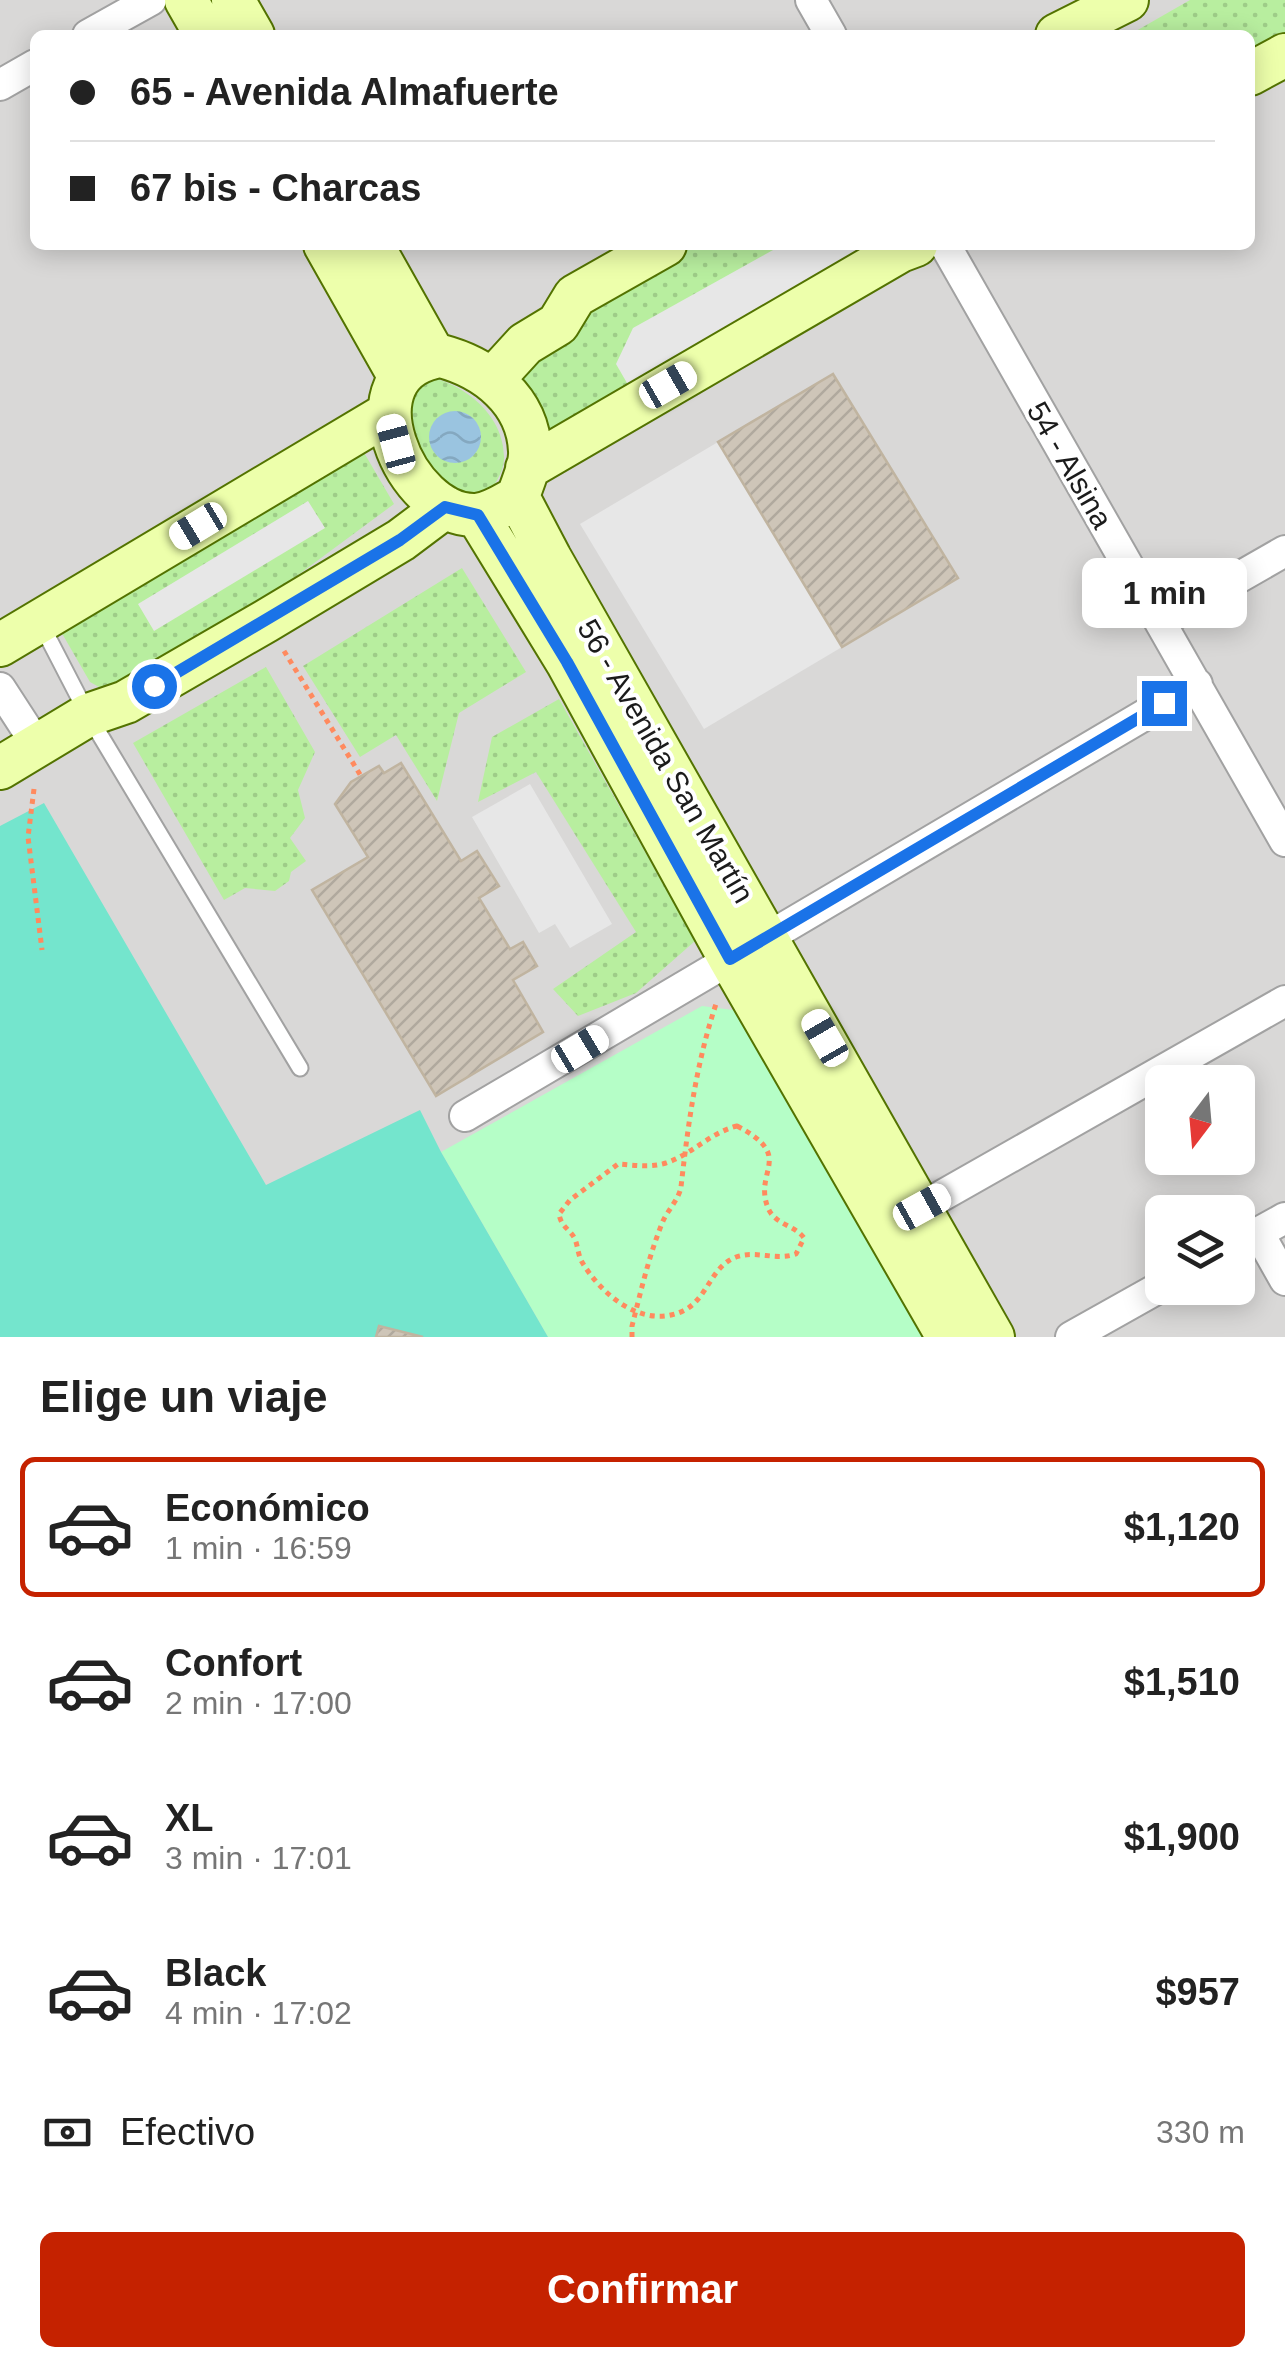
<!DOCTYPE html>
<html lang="es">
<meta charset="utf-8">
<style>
:root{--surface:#fff;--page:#f2f2f2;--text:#222;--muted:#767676;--line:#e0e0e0;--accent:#c52200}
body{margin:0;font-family:Helvetica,sans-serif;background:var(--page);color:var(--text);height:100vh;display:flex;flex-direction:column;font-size:38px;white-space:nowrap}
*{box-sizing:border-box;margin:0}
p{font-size:32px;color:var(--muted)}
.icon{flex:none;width:55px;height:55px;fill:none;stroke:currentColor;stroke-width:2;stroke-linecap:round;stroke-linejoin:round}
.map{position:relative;height:1337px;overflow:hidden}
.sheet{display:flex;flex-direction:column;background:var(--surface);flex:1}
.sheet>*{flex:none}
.hud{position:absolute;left:30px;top:30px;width:1225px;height:220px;border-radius:15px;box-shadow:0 5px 25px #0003;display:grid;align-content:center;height:220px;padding:0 40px;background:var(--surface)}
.needle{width:65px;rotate:196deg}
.tools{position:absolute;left:1145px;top:1065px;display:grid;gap:20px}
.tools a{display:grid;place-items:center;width:110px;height:110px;border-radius:15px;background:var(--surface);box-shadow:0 5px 25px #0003;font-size:50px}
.end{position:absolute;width:45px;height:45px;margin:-22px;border:12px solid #1a73e8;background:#fff;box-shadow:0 0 0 5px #fff}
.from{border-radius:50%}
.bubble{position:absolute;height:70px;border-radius:15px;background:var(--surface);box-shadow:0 5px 25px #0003;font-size:32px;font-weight:700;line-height:70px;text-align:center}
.car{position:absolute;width:30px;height:60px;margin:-30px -15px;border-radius:12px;box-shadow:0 0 8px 2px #0007;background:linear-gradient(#fff 24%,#345 0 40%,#fff 0 76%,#345 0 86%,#fff 0)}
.hud b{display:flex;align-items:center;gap:35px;height:95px;font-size:38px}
.hud b+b{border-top:2px solid var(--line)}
.hud i{width:25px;height:25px;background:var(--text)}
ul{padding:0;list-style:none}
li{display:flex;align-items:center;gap:30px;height:140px;margin:0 20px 15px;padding:0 20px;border:5px solid transparent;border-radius:15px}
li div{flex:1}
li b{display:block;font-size:38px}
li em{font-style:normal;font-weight:700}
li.on{border-color:var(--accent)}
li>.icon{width:90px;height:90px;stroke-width:1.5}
h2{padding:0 40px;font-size:45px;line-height:120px}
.pay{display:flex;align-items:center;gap:25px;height:110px;padding:0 40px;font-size:38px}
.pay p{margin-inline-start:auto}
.cta{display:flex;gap:20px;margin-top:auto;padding:20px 40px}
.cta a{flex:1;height:115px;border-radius:15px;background:var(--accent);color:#fff;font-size:40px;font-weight:700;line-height:115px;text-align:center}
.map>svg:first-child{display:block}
.residential{fill:#d9d8d7;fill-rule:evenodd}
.grass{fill:url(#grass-dots);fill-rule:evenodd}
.park{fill:#b5fec7}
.pitch{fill:#74e5cd}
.parking{fill:#e7e7e7}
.water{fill:url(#water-waves)}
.building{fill:url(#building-hatch);stroke:#c0b4a0;stroke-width:2.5}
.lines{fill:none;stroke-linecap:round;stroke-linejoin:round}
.service-casing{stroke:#a2a2a2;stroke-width:19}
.minor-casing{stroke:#a2a2a2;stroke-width:34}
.secondary-casing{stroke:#537300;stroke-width:46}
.path{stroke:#ff8a5e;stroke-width:5;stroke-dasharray:5 5;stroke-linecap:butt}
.service{stroke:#fff;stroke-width:15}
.minor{stroke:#fff;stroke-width:30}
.secondary{stroke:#edffab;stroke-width:42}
.route{stroke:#1a73e8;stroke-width:12}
.labels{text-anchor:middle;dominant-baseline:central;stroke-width:8;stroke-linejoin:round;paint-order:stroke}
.street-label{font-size:30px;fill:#1b1b1b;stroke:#fff}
</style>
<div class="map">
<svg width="1285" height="1337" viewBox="0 0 1285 1337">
<defs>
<pattern id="grass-dots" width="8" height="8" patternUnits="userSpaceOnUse" patternTransform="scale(2.5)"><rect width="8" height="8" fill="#b8ee9f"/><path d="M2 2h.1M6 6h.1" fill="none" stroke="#9ecc88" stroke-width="1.8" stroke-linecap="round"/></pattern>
<pattern id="water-waves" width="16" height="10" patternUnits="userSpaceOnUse" patternTransform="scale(2.5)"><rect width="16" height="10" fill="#9ac4e0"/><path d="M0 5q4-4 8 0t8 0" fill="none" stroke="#84a8c0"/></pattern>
<pattern id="building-hatch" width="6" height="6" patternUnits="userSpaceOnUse" patternTransform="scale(2.5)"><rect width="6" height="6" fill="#cec5b8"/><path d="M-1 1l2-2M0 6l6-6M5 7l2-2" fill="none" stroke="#b0a99e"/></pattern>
</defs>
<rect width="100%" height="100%" fill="#eeebdf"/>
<!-- residential -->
<path class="residential" d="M0 0H1285V1337H0ZM35 35H1250V245H35ZM1162 1082H1238V1158H1162ZM1162 1212H1238V1288H1162Z"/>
<!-- grass -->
<path class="grass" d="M1190 0H1285V38L1250 58V35H1129Z
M688 245H873L546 434 502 386 539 362 591 300Z
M425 376C464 383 506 416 504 460 503 473 494 486 487 495L457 496 411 447 410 383ZM467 414C505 440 454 488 431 445Z
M359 444 394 504 126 702 90 682 56 623Z
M462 568 526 672 459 713 437 801 396 735 360 757 303 666Z
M266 667 315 752 298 790 305 818 290 838 306 861 291 872 289 881 275 891 245 888 224 900 133 743Z
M559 699 695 941 636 993 578 1016 553 989 636 932 536 772 478 802 492 737Z"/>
<!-- park -->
<path class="park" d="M702 1006 741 1011 924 1337H548L441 1152Z"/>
<!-- pitch -->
<path class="pitch" d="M44 803 266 1185 420 1110 441 1152 548 1337H0V826Z"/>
<!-- parking -->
<path class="parking" d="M782 245H887L638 402 616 364 633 328Z
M718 442 842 647 704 729 580 524Z
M308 501 325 528 154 631 138 604Z
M530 784 612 924 570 948 555 924 539 933 472 817Z"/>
<!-- water -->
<path class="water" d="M429 437a26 26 0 1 1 52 0a26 26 0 1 1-52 0Z"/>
<!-- building -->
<path class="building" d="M833 374 958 578 842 647 718 442Z
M401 763 461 861 477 851 499 886 479 898 510 949 523 942 537 966 513 980 543 1032 436 1096 312 890 368 857 335 804 351 782 379 766 384 773Z
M379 1326 423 1337H376Z"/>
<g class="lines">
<!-- service casing -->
<g class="service-casing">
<path id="service" d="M41 624 88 715 300 1068"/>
</g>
<!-- minor casing -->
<g class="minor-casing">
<path id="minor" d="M811 0 831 35
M88 35 151 0
M0 85 35 65
M945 245 1285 841
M1161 622 1285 551
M0 688 37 745
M465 1116 1197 684
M922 1207 1285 1001
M1258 1232 1285 1280
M1238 1244 1285 1218
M1071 1337 1162 1286"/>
</g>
<!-- secondary casing -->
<g class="secondary-casing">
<path id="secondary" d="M186 0 206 35
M233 0 253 35
M1057 35 1127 0
M1250 74 1285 55
M325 245 398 374 401 375
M372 245 435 357
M441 356C486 368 528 400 530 451 531 466 522 483 518 497 505 504 491 514 476 515 405 518 342 370 441 356Z
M493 379 525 344 558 324 575 296 665 245
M527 468 900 251 916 245
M518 497 550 558 993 1337
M477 515 567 662 730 959 948 1337
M0 645 389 413
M0 768 88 715 126 702 266 621 401 540 445 507"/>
</g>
<!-- path -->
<path class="path" d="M284 651 361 776
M34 789 28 837 42 950
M737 1126C796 1157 753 1170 768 1208 775 1225 795 1225 804 1238L796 1254C776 1261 756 1250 736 1257 710 1267 708 1299 683 1311 642 1330 601 1294 582 1262 578 1255 578 1247 575 1239 570 1229 561 1227 559 1214L570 1200 618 1164C634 1165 650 1168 666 1163 692 1154 710 1133 737 1126Z
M632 1337V1326C641 1291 649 1255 663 1221 668 1210 679 1199 681 1187 688 1125 696 1064 716 1004"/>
<!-- service -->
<use href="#service" class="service"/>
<!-- minor -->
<use href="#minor" class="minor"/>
<!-- secondary -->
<use href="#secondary" class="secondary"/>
</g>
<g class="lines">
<!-- route -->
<path class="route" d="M154 686 400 540 445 507 478 515 567 662 730 959 1164 703"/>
</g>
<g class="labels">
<!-- street labels -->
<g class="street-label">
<text transform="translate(1070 465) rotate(60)">54 - Alsina</text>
<text transform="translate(666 761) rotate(60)">56 - Avenida San Martín</text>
</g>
</g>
</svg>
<div class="tools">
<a><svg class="needle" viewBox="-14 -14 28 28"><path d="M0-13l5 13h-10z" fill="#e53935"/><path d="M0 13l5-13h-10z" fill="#767676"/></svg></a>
<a><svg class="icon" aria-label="layers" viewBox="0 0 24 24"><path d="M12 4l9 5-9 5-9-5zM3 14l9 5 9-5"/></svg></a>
</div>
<i class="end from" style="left:154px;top:686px"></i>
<i class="end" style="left:1164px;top:703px"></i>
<div class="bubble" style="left:1082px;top:558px;width:165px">1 min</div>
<i class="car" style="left:668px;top:385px;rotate:60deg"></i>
<i class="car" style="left:396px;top:444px;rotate:345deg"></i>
<i class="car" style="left:198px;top:526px;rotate:239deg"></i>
<i class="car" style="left:825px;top:1038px;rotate:330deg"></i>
<i class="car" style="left:580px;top:1049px;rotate:59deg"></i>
<i class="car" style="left:922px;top:1207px;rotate:61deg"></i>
<div class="hud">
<b><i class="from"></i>65 - Avenida Almafuerte</b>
<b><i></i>67 bis - Charcas</b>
</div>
</div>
<section class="sheet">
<h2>Elige un viaje</h2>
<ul>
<li class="on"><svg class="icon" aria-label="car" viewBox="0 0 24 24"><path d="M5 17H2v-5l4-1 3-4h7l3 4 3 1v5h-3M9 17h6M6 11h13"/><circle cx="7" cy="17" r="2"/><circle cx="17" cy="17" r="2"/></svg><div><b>Económico</b><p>1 min · 16:59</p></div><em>$1,120</em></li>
<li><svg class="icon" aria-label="car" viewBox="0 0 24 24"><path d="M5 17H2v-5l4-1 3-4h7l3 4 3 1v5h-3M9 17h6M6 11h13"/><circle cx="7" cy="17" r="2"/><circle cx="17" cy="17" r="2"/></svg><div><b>Confort</b><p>2 min · 17:00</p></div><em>$1,510</em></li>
<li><svg class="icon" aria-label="car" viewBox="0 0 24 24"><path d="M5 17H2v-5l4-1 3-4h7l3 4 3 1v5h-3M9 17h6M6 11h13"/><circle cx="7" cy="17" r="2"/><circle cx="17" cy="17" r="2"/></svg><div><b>XL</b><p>3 min · 17:01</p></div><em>$1,900</em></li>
<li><svg class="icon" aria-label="car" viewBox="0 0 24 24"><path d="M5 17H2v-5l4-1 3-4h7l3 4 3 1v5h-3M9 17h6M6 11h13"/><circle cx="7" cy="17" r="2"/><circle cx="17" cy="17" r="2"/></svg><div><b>Black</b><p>4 min · 17:02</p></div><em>$957</em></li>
</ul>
<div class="pay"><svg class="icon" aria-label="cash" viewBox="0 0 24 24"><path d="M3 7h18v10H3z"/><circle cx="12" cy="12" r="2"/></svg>Efectivo<p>330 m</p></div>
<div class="cta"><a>Confirmar</a></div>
</section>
